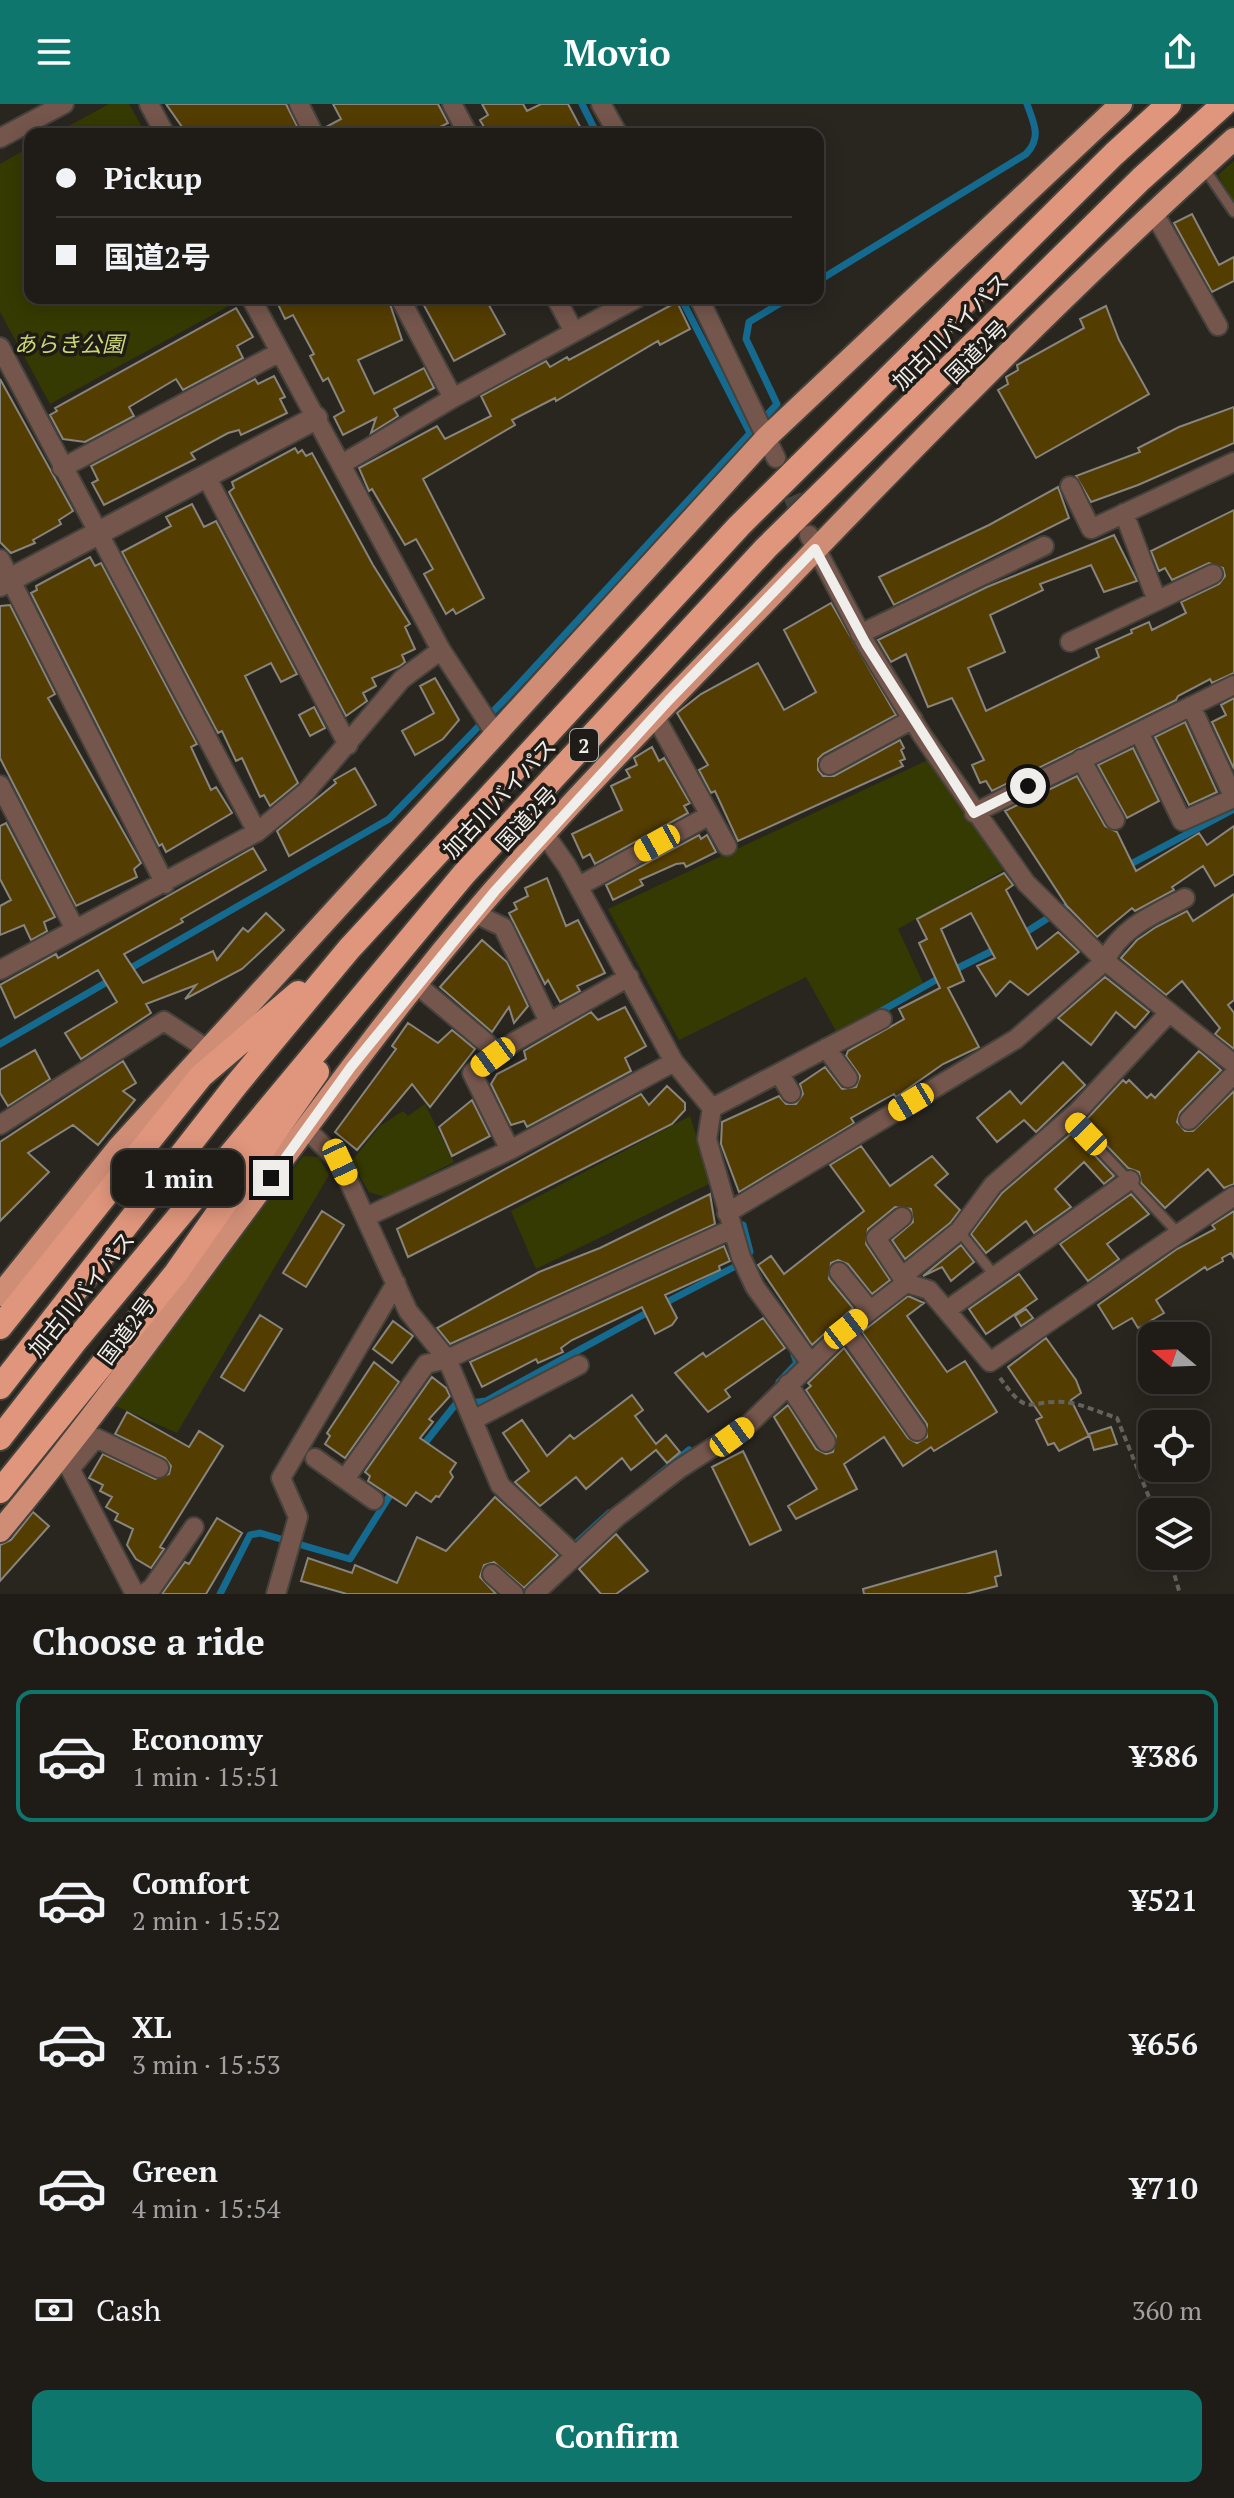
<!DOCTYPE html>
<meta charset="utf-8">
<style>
:root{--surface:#1f1c18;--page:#272521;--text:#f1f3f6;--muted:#a1a1a2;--line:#3c3a37;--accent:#0f766e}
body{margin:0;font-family:"PT Serif","Noto Sans JP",serif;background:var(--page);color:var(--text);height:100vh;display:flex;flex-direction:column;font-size:30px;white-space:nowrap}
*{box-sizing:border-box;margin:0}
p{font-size:26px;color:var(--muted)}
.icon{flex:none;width:44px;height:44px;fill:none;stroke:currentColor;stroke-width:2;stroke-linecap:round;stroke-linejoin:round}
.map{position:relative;height:1490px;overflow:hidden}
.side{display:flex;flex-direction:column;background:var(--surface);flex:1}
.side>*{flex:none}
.hud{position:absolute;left:24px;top:24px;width:800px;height:176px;border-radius:16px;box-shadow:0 4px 20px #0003,0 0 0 2px var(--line);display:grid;align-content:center;height:176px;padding:0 32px;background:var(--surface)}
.needle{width:52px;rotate:289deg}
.fabs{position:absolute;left:1138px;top:1218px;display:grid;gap:16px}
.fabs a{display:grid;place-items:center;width:72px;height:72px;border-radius:16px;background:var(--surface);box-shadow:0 4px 20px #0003,0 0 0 2px var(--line);font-size:40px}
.end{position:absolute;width:36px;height:36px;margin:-18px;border:10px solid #f0eeea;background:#111;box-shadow:0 0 0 4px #111}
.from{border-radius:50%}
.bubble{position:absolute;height:56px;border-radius:16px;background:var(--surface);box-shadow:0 4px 20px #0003,0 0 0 2px var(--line);font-size:26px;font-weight:700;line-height:56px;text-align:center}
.car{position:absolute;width:24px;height:48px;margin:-24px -12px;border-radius:10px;box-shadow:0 0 6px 2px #0007;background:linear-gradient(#f5c518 24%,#345 0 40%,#f5c518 0 76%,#345 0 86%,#f5c518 0)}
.hud b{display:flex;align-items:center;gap:28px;height:76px;font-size:30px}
.hud b+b{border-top:2px solid var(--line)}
.hud i{width:20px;height:20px;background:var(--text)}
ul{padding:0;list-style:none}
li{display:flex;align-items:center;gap:24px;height:132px;margin:0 16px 12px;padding:0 16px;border:4px solid transparent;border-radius:16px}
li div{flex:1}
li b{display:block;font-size:30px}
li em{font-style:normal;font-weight:700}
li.selected{border-color:var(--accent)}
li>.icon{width:72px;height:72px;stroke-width:1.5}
h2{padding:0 32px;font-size:36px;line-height:96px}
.pay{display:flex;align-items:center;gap:20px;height:88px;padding:0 32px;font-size:30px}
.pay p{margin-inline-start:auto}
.primary-button{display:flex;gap:16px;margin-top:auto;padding:16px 32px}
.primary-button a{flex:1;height:92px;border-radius:16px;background:var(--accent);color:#fff;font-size:32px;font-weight:700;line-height:92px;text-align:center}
header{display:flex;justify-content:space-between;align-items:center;height:104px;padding:0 32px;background:var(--accent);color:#fff;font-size:36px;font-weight:700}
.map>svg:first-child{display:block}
.green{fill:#353a02}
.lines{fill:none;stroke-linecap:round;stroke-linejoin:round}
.stream{stroke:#146b8f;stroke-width:7}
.building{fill:#543d01;stroke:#88847e;stroke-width:2}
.minor-tunnel{stroke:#47443e;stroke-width:18;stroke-dasharray:18 9;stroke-linecap:butt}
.service-casing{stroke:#45423c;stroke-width:13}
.minor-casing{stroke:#45423c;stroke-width:22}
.tertiary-casing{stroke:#45423c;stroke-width:26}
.trunk-casing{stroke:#45423c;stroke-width:26}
.motorway-casing{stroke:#45423c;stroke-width:28}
.path{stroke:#65625d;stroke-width:4;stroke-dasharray:6 4;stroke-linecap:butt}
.service{stroke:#74564c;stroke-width:9}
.minor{stroke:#74564c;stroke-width:18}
.tertiary{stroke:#74564c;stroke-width:22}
.trunk{stroke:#d08d76;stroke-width:22}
.motorway{stroke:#df967c;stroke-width:24}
.route{stroke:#f0eeea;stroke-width:10}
.labels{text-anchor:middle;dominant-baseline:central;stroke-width:7;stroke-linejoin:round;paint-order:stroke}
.shield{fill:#1f1c17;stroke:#b1afab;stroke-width:2}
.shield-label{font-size:20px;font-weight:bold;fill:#f0eeea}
.street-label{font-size:22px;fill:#f0eeea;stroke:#1f1c17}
.park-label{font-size:22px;font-style:italic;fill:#cad773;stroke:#1f1c17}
</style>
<header><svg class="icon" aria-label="menu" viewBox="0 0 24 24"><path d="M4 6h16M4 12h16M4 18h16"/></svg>Movio<svg class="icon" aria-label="share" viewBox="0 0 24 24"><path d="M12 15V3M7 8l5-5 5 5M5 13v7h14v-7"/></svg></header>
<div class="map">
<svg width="1234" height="1490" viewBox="0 0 1234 1490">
<rect width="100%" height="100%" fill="#292620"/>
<!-- green -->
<path class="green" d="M109 0H129L146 30H54Z
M30 43V194H234L236 198 50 300 0 208V60Z
M1234 57V99L1218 71Z
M928 656 1004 766 898 825 924 881 836 927 806 873 679 936 608 805Z
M425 1000 454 1058 385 1093 369 1088 351 1058 380 1022 403 1007 408 1012Z
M690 1012 711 1079 536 1165 511 1107Z
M303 1052 319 1053 329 1071 177 1329 111 1300Z"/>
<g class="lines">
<!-- stream -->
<path class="stream" d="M582 0 597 30
M818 177 1026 50C1042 33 1034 20 1027 0
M681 194 750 329
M1127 762 1234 705
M1020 832 1073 798
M952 867 998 844
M124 868 389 715 509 591 777 300 746 235 749 218 789 194
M876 910 941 873
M0 940 114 874
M663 1200 734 1163 750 1148 743 1121
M779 1278 797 1259 794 1251
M421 1344 455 1301 486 1297 652 1206
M651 1377 689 1346
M574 1441 609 1409
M220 1490 250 1431 260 1429 350 1455 394 1385"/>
</g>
<!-- building -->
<path class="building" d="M166 0H286L301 30H187Z
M333 0H438L448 19 440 23 444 30H326L324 24 341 15Z
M482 0H523L527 7 541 0H568L584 30H488L480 16 488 11Z
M1192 110 1219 161 1234 153V177L1212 188 1174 119Z
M275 194H388L402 236 358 256 374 290 424 264 434 284 394 305 398 312 371 329 376 314 343 331 334 313 344 307 328 274 323 277 310 252 314 250 293 211 285 215Z
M420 194H485L505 230 454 257Z
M677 198 690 225 660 241 658 237 556 297 555 294 512 316 515 321 423 375 484 494 456 510 453 505 446 510 424 470 433 465 416 435 405 441 372 385 369 387 359 364 437 322 445 335 491 312 481 292 546 257 550 263 567 253 569 256Z
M1106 202 1119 236 1149 290 1036 354 998 286 1008 280 1006 273 1018 266 1017 261 1084 224 1080 215Z
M236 204 253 233 237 242 243 254 183 286 176 275 129 303 134 312 85 338 63 335 50 311 57 307 55 304Z
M274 272 285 293 280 295 287 309 241 331 239 326 228 329 191 349 195 355 104 401 92 379 98 376 91 362 255 275 258 280Z
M0 275 73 407 59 416 61 420 33 436 35 439 11 449 0 438Z
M1234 303V339L1138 381 1091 398 1076 372 1140 348 1138 344 1179 323Z
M295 344 298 349 302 346 306 352 312 349 373 461 410 520 405 523 415 545 402 551 405 558 400 562 372 574 376 582 363 589 367 597 346 612 229 388 234 384 232 378Z
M1058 383 1069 414 894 501 879 473 989 421Z
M192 400 204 423 216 417 297 570 281 578 271 559 245 572 298 679 270 702 264 691 260 693 242 654 236 657 222 627 218 629 122 448 171 422 166 413Z
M1234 406V569L1212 579 1210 575 1178 592 1176 596 992 687 986 677 980 679 972 661 984 656 952 594 928 603 906 550 891 558 878 536 987 483 1114 431 1137 477 1104 488 1091 461 1040 480 1043 486 990 511 1005 548 968 564 986 607 1099 553 1096 545 1132 529 1131 526 1149 518 1152 526 1186 509 1181 498 1219 480 1225 472 1223 464 1209 459 1172 476 1165 464 1159 467 1151 447Z
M90 453 95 462 101 459 197 640 191 643 211 686 216 683 232 709 166 748 162 740 159 742 31 489 37 486 36 482Z
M831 499 896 611 823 650 818 655V666L823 672H834L900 636 904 644 901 646 905 655 900 657 903 662 738 737 715 687 711 689 699 666 708 661 677 609 701 590 758 559 784 606 816 588 784 526Z
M10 501 55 590 48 594 141 759 134 765 137 773 76 802 0 654V502Z
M435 574 459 616 443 635 415 651 402 627 434 609 420 582Z
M1234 594V665L1212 618 1226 611 1221 601Z
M314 603 325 624 310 632 299 611Z
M1185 618 1217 688 1189 701 1155 633Z
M652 643 659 657 664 654 690 699 684 702 688 709 595 760 590 750 583 754 572 730 622 706 611 682 630 673 626 666 637 661 634 654Z
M1133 644 1159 697 1127 714 1098 661Z
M355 664 376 701 289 752 277 727 336 679 334 676Z
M1077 672 1105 722 1117 728 1136 767 1199 729 1207 741 1234 722V770L1215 782 1203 762 1172 783 1174 786 1135 807 1132 804 1097 833 1067 802 1005 707Z
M6 719 55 813 44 818 47 827 31 836 24 821 0 831V802L11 796 0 775V722Z
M699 731 701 735 707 731 716 748 686 763 684 759 676 760 640 776 643 781 613 796 606 781Z
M253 744 266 766 181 815 183 818 124 850 143 879 213 847 217 856 243 824 248 828 266 809 284 826 242 865 185 895 196 881 146 900 151 909 81 955 65 929 117 898 98 866 15 914 0 881 56 850 58 854Z
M1004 769 1013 781 1006 786 1037 845 1058 828 1079 848 1028 891 1010 877 996 892 977 862 995 854 971 809 941 825 964 877 948 884 979 943 943 960 896 993 894 990 851 1014 854 1019 739 1088 721 1040 722 1018 779 992 786 1000H796L803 990 800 980 825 963 842 985 856 983 860 972 846 952 848 947 904 915 899 905 940 884 919 839 927 835 917 815Z
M547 774 566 822 578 816 605 869 577 882 580 887 560 898 548 876 545 880 509 809 517 805 514 799 528 792 525 784Z
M1234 790V896L1228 901 1234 909V945L1215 930 1220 924 1182 877 1166 891 1121 854 1137 836 1156 823 1187 807 1193 817Z
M482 836 507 858 528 902 514 919 509 903 492 928 440 883Z
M1105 873 1149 908 1135 924 1116 908 1091 941 1058 914Z
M625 903 646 942 625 954 631 967 527 1023 524 1017 511 1021 491 980 497 970 526 955 524 947 591 908 598 916Z
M408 919 438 939 452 926 475 945 430 1003 412 980 357 1046 335 1028 396 945 392 942Z
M35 946 50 975 8 1002 0 989V966Z
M1199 947 1221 966 1180 1008 1177 1018 1185 1027H1193L1234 987V1080L1224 1084 1208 1065 1165 1104 1141 1079 1139 1068 1128 1064 1084 1018 1123 976 1126 979 1129 976 1147 994 1151 990 1155 994Z
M123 957 136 979 123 987 135 996 98 1041 73 1021 28 1049 49 1068 0 1117V1038Z
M1063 958 1085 981 1036 1028 1024 1016 997 1038 977 1014 1010 987 1021 1000Z
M667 982 685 999V1006L672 1020 408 1153 397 1125 641 990 649 1001Z
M472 996 490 1032 452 1052 439 1023Z
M1073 1028 1114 1072 1104 1080 1084 1058 1055 1085 1071 1103 1034 1129 1026 1117 986 1149 971 1130 1002 1089Z
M861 1042 890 1082 932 1052 948 1070 935 1081 960 1106 950 1119 905 1155 892 1136 913 1118 911 1105 895 1103 868 1125 866 1140 890 1176 872 1190 848 1160 838 1156 831 1159 829 1175 853 1204 812 1241 758 1161 771 1152 784 1170 864 1107 830 1061Z
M710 1090 715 1120 450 1240 437 1224 539 1168 600 1144Z
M1131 1090 1149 1110 1107 1140 1119 1155 1088 1177 1060 1140Z
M322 1107 344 1121 306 1183 283 1169Z
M1234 1107V1154L1231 1149 1222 1154 1223 1157 1207 1166 1205 1163 1156 1196 1164 1209 1138 1224 1132 1214 1113 1225 1098 1201 1177 1145 1215 1125 1212 1121Z
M961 1141 974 1158 951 1177 942 1163 923 1172Z
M724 1142 730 1157 719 1162 720 1166 665 1191 677 1214 672 1221 655 1230 642 1203 572 1236 561 1244 563 1248 538 1259 536 1255 482 1283 470 1258Z
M1019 1170 1037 1195 986 1230 969 1205Z
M908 1192 924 1199 907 1212 947 1268 965 1257 997 1308 934 1347 931 1343 903 1362 884 1333 844 1360 857 1385 796 1415 788 1402 817 1385 774 1313 788 1301 816 1345 826 1350 833 1348 836 1332 806 1286 811 1282 808 1279 844 1244 908 1334 917 1339 927 1333V1320L862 1228Z
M1026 1205 1033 1214 1021 1222 1015 1212Z
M260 1211 282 1225 244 1287 221 1273Z
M763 1214 785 1244 725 1286 730 1293 708 1308 675 1269 703 1249 706 1253Z
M393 1217 413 1232 392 1259 373 1245Z
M1046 1234 1076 1276 1081 1289 1071 1296 1089 1332 1059 1347 1054 1339 1048 1341 1036 1316 1042 1313 1008 1263Z
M374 1258 399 1278 345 1354 325 1340 330 1332 327 1329Z
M432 1273 446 1284 450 1292 429 1315 433 1318 420 1334 456 1359 450 1368 453 1373 439 1393 436 1392 431 1398 416 1388 406 1402 368 1377 370 1372 365 1368Z
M632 1291 643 1306 635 1312 656 1340 666 1331 680 1348 667 1359 656 1346 631 1366 622 1354 586 1385 576 1373 540 1402 515 1378 529 1367 503 1329 522 1316 547 1352 570 1331 574 1335Z
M127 1308 189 1343 199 1327 223 1342 160 1443 164 1445 151 1464 136 1455 127 1441 133 1425 115 1416 118 1410 106 1403 112 1393 100 1387 103 1381 89 1374 103 1350 155 1375 169 1370 171 1362 165 1354 115 1330Z
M1111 1323 1117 1340 1094 1346 1089 1330Z
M743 1347 781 1426 750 1441 712 1363Z
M495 1393 558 1451 524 1484 494 1458 484 1461 480 1473 496 1490H347L301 1477 308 1454 352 1469 355 1461 397 1479 417 1433 446 1447Z
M33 1408 49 1422 0 1477V1441L11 1436Z
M217 1414 242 1429 206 1490H162L185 1458 189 1460Z
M616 1430 648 1467 616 1490H601L579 1465Z
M996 1447 1001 1471 995 1473 997 1482 966 1490H864L863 1485Z"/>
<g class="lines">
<!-- minor-tunnel -->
<path class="minor-tunnel" d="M782 367 804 421"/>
<!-- service casing -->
<g class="service-casing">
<path id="service" d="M1204 64 1234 108
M1070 1014 1178 1129
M959 1127 995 1172"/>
</g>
<!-- minor casing -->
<g class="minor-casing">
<path id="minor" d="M149 0 165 30
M299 0 314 30
M452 0 468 30
M601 0 618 30
M0 34 64 0
M1154 109 1218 222
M251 194 441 546 495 629
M400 194 453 294
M556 194 574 228
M699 194 776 354
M0 243 257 728
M342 360 453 294 637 194
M62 364 280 248
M207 374 348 641
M1070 382 1091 425 1234 358
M1124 409 1157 497
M809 431 866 540 922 631 1026 779 1105 857 1234 960
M0 455 165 780
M860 530 1044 442
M1070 538 1213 470
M655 612 727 742
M1139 628 1182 717 1234 694 1191 602
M1081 655 1115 716
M829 661 913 615
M0 681 75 825
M974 709 1234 581
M546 732 567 762 674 958 712 1004 707 1035 741 1153 755 1183 810 1258
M579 782 710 711
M476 810 503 823 549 918
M0 866 257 728 306 688 402 575 441 546
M416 880 489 941
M826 944 848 974
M779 969 791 989
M712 1004 882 915
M1189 1016 1234 970
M0 1021 164 917 207 945
M306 1025 340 1058 408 1207 447 1255 500 1381 575 1451
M510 1046 472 969 514 938 629 873
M727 1109 1016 935 1105 857C1121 823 1153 811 1185 794
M366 1113 510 1046 674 958
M902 1113 876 1134 906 1179 909 1167 959 1127 993 1081 1077 1008 1168 910
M839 1168 870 1206
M947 1206 1130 1076
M846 1225 917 1327
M788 1280 826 1338
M473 1316 579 1261
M63 1351 135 1490
M315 1354 374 1396
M70 1365 96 1334 159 1364
M345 1375 426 1260 447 1255 732 1125
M492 1470 514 1490
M143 1490 152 1484 194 1423
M276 1490 298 1413 281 1374 396 1179
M534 1490 617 1413 679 1365 749 1320 846 1225 906 1179 929 1186 990 1258 1234 1092"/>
</g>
<!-- tertiary casing -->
<g class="tertiary-casing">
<path id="tertiary" d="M0 481 316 314"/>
</g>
<!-- trunk casing -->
<g class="trunk-casing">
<path id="trunk" d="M0 1191 119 1043 767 333 1121 0
M0 1427C148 1249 276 1056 420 875 528 739 653 614 774 489 922 334 1074 179 1234 35"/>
</g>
<!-- motorway casing -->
<g class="motorway-casing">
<path id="motorway" d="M0 1223 201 972 298 889
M0 1283 236 981 349 845 739 422 1114 50 1169 0
M0 1334 77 1235 464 770 766 444 1141 75 1224 0
M0 1387 176 1169 317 968"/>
</g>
<!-- path -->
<path class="path" d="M1000 1274C1030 1315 1026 1296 1063 1298 1080 1299 1101 1309 1117 1314L1155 1408
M1169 1452 1180 1490"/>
<!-- service -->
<use href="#service" class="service"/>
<!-- minor -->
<use href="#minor" class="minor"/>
<!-- tertiary -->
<use href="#tertiary" class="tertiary"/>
<!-- trunk -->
<use href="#trunk" class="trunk"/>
<!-- motorway -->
<use href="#motorway" class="motorway"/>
</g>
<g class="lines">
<!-- route -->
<path class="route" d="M271 1074 351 963 495 787 669 596 815 445 866 540 974 709 1028 682"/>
</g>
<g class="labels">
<!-- shield labels -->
<rect class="shield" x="570" y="625" width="28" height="32" rx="6"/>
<g class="shield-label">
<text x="584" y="641">2</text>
</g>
<!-- street labels -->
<g class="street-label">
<text transform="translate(950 227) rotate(-45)">加古川バイパス</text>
<text transform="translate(976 247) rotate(-45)">国道2号</text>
<text transform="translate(499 694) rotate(-47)">加古川バイパス</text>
<text transform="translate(526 714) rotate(-47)">国道2号</text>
<text transform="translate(81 1190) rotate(-51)">加古川バイパス</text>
<text transform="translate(126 1226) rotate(-53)">国道2号</text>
</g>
<!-- park labels -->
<g class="park-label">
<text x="69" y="239">あらき公園</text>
</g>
</g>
</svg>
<div class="fabs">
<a><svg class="needle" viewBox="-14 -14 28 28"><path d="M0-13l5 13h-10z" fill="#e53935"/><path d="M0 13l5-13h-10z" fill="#a1a1a2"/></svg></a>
<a><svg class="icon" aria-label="locate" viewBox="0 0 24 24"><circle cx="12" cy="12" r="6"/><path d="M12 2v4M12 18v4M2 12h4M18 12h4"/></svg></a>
<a><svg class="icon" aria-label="layers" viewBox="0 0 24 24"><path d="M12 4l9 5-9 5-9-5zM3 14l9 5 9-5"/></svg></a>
</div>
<i class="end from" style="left:1028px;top:682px"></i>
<i class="end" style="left:271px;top:1074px"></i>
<div class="bubble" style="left:112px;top:1046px;width:132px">1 min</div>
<i class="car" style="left:657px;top:739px;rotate:241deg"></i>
<i class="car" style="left:493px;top:953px;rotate:234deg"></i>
<i class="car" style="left:911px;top:998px;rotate:239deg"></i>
<i class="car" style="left:1086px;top:1030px;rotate:316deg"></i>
<i class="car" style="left:340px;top:1058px;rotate:155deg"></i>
<i class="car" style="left:846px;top:1225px;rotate:52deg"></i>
<i class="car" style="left:732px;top:1333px;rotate:54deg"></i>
<div class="hud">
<b><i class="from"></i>Pickup</b>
<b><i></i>国道2号</b>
</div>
</div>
<section class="side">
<h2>Choose a ride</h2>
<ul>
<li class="selected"><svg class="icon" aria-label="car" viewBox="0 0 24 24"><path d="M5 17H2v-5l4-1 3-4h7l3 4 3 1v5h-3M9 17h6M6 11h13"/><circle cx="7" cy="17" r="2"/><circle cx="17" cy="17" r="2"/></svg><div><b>Economy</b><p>1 min · 15:51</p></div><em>¥386</em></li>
<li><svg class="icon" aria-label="car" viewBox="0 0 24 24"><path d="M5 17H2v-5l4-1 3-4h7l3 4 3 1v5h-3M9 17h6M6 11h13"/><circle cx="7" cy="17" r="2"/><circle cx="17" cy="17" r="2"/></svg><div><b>Comfort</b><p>2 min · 15:52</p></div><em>¥521</em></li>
<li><svg class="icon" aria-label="car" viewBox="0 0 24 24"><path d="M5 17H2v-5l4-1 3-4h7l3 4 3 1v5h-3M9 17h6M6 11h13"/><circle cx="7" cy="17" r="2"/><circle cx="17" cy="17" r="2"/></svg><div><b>XL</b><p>3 min · 15:53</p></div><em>¥656</em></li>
<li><svg class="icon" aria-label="car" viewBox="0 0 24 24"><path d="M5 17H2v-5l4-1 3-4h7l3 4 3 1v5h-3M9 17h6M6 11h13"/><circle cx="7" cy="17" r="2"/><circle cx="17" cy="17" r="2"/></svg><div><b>Green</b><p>4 min · 15:54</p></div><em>¥710</em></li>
</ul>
<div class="pay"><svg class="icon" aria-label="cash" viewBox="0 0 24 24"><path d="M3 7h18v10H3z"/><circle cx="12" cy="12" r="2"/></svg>Cash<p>360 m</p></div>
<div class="primary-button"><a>Confirm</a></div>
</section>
